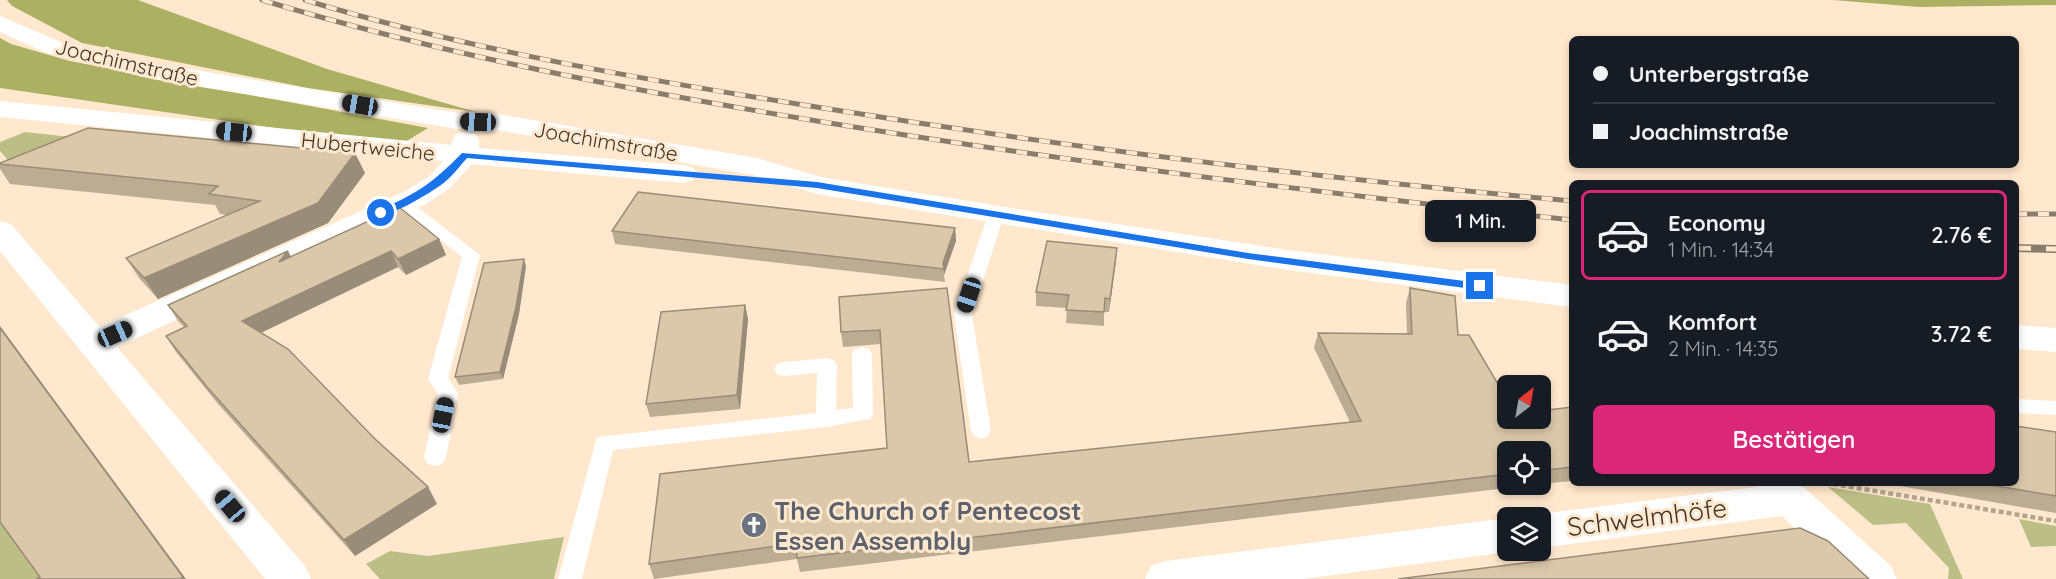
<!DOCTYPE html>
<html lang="de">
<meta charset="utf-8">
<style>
:root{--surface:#171b24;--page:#20242c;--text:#f1f3f6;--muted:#9ea1a6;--line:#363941;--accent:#db2777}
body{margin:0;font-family:Quicksand,sans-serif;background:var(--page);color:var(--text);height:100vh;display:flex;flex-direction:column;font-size:22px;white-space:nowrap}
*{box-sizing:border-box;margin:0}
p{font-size:20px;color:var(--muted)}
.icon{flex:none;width:33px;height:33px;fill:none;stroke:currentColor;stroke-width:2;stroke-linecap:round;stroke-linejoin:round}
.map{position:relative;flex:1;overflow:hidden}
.drawer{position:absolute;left:1569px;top:180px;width:450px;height:306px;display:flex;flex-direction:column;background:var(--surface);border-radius:9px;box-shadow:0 3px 9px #0003}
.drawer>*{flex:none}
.guide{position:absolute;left:1569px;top:36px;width:450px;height:132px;border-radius:9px;box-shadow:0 3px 9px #0003;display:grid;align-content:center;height:132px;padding:0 24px;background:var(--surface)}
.needle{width:39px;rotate:31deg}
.controls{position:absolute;left:1497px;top:375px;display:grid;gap:12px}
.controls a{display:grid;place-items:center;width:54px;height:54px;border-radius:9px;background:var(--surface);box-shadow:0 3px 9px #0003;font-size:30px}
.end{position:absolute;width:27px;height:27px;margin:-14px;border:8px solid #1a73e8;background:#fff;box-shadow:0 0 0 3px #fff}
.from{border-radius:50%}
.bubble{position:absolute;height:42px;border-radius:9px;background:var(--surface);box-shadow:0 3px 9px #0003;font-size:20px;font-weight:600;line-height:42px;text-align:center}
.car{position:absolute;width:18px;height:36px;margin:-18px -9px;border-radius:8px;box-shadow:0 0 4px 2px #0007;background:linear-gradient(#222 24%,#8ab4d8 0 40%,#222 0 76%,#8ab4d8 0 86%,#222 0)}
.guide b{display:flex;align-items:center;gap:21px;height:57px;font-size:22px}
.guide b+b{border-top:2px solid var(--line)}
.guide i{width:15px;height:15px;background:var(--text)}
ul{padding:10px 0 0;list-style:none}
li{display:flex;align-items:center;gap:18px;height:90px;margin:0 12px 9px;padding:0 12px;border:3px solid transparent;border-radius:9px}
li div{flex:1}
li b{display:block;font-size:22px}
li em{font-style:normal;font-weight:600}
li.selected{border-color:var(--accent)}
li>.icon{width:54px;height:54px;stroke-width:1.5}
.primary-button{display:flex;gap:12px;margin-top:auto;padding:12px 24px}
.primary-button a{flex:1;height:69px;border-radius:9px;background:var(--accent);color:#fff;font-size:24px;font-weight:600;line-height:69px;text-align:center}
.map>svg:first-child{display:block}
.green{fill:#bbbf85}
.forest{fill:#acb062}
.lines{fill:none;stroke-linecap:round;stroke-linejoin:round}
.path{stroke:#b4a38f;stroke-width:4.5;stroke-dasharray:5 3;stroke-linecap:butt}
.lane{fill:#fff;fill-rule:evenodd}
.street{fill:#fff;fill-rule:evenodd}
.secondary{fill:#fff;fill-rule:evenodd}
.rail-far1-casing{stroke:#8a7c6b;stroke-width:5}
.rail-casing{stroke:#8a7c6b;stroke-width:8}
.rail-far1{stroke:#ffe8cd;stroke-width:4;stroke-dasharray:11;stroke-linecap:butt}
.rail{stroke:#ffe8cd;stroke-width:5;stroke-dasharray:15;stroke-linecap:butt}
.wall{fill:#bcac93}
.shaded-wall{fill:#998c78}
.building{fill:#dbc8ab;stroke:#998c78;stroke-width:1.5}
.route{fill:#1a73e8}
.labels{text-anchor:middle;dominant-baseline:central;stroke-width:6;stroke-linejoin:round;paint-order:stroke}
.street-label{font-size:21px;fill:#3f362c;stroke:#ffe8cd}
.near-worship-label{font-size:26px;font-weight:bold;fill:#5b616d;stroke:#ffe8cd;text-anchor:start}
.near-street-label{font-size:26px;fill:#3f362c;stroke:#ffe8cd}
</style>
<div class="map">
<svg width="2056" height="579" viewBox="0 0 2056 579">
<rect width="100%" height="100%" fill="#ffe8cd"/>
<!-- green -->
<path class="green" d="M25 132 183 149 30 185 0 151V142Z
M1828 487 1930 504 1963 579H1948L1949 568 1906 523 1873 525Z
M0 518 42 579H0Z
M2019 519 2056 526V546L2031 547Z
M564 537 554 579H380L366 564 390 551 428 556Z"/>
<!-- forest -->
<path class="forest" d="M7 0H138L327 69 476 112 308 88 82 43 12 6Z
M1833 0H2056V5L1919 7Z
M0 38 11 44 70 61 428 128 405 142 289 130 0 88Z"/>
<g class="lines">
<!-- path -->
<path class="path" d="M1833 484 2056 521"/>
<!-- lane -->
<path class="lane" d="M402 198 408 200 480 255 448 378 458 393 446 458 442 464 435 466 428 464 424 458 438 394 428 379 462 257 396 206 394 203Z
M996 210 1004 215 972 315 991 431 988 436 981 439 974 436 971 431 954 315 988 215Z
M862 347 869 349 872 354 873 414 870 419 826 427 613 450 582 579H558L597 437 816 413 817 373 784 376 777 374 774 369 777 364 784 362 827 358 834 360 837 365 836 410 853 408 852 354 855 349Z
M2016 399 2056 401V415L2016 413Z"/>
<!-- street -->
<path class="street" d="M0 101 451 145 455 134 465 132 475 134 479 140V148L683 165 693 168 698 174 693 180 683 183 472 164 450 188 426 204 107 352 95 355 83 352 78 343 83 334 404 192 430 176 443 161 0 117Z
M458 113 497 114 757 158 821 177 1005 207 1288 250 1572 285V307L1288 270 817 194 753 175 497 130 448 127 444 121 448 115Z
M2016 325 2056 328V352L2016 349Z
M1755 483H1799L1891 566 1897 579H1848L1782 516 1540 548V518H1530L1540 514 1756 487Z
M1508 518V550H1512L1508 552 1303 579H1145L1151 566 1166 561Z"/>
<!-- secondary -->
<path class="secondary" d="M0 16 61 42 152 63 458 113 468 115 472 121 468 127 458 129 152 79 44 52 0 32Z
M0 221 11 224 305 566 311 579H265L0 251Z"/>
<!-- rail-far1 casing -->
<g class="rail-far1-casing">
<path id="rail-far1" d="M262 0C444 55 630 90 817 121 1067 162 1319 193 1572 220
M305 0C470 50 640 79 810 106 1063 147 1317 178 1572 201
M2016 214H2056"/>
</g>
<!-- rail casing -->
<g class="rail-casing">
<path id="rail" d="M2016 248 2056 249"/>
</g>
<!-- rail-far1 -->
<use href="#rail-far1" class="rail-far1"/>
<!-- rail -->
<use href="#rail" class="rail"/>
</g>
<!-- wall -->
<path class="wall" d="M0 163 365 173 328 223 158 299 139 278 126 258 227 215 220 214 215 205 10 184 0 169Z
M955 228 956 241 944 275 945 282 615 244 612 231Z
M439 239 446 255 406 275 398 267 261 333 428 487 437 504 355 556 218 404 176 352 166 336 184 327 178 321 168 305 288 251 291 257Z
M1117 248 1109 312H1104V326L1066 323 1067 308 1036 306V292Z
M526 266 519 314 503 379 459 385 455 377Z
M947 288 969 462 1350 422 1314 348 1318 333 1407 334 1406 303 1410 288 1458 335 1508 418 1572 407V481L1540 484V452H1508V484H1540L800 572 797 559 654 579 649 564 887 448 881 344 843 347 841 332Z
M745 305 748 319 740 409 650 417 646 404Z
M2056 432V513L1883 483H2016Z"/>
<!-- shaded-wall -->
<path class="shaded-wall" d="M355 153 365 173 328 223 158 299 144 278Z
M955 228 956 241 944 275 943 263Z
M439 239 446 255 406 275 398 259Z
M1117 248 1116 261 1109 312 1110 299Z
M288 251 296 267 279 262Z
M391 251 398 267 252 337 242 321Z
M524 259 526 266 519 314 503 379 500 372Z
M745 305 748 319 740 409 737 395Z
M0 326 186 579H180L0 328Z
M428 487 437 504 355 556 344 540Z"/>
<!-- building -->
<path class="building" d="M88 128 355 153 318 203 144 278 126 258 260 201 209 194 218 186 0 164V163Z
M638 192 955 228 943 263 944 269 612 231Z
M399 207 439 239 398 259 391 251 242 321 288 349 375 439 428 487 344 540 207 387 166 336 187 326 168 305 288 251 279 262Z
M1047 241 1117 248 1110 299 1105 298 1104 312 1066 310 1069 295 1036 292Z
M524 259 516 307 500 372 455 377 484 263Z
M947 288 969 462 1361 421 1318 333 1412 334 1410 288 1455 296 1458 335H1469L1508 401V418H1540V411L1572 407V467L1540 471V452H1508V474L797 558V543L649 564 660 474 887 448 880 330 841 332 839 297Z
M745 305 737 395 646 404 661 312Z
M0 328 183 577 180 579H36L40 577 0 522Z
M2016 426 2056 432V496L1979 483H2016Z
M1800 528 1828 541 1869 579H1398Z"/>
<!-- route -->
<path class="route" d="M462 153 817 182 1248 253 1480 283 1485 286 1480 290 1248 259 817 188 467 158C459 167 451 178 441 185 428 194 393 216 378 215V211C417 193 432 184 462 153Z"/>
<!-- icons -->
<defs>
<g id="church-disc" transform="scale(1.35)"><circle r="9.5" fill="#6b7280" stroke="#ffe8cd"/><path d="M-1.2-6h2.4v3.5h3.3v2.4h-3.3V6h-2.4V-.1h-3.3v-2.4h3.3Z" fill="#fff"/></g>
</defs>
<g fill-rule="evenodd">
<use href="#church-disc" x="754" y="525"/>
</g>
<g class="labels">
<!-- street labels -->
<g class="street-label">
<text transform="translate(127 62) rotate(13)">Joachimstraße</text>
<text transform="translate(606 141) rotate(10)">Joachimstraße</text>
<text transform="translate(368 146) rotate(6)">Hubertweiche</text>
</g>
<!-- near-worship labels -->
<g class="near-worship-label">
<text x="774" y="510">The Church of Pentecost<tspan x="774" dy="30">Essen Assembly</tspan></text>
</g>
<!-- near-street labels -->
<g class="near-street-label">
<text transform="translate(1647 517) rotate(-7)">Schwelmhöfe</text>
</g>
</g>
</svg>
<div class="controls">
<a><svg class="needle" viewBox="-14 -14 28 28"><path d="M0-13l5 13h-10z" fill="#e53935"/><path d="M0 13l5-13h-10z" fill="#9ea1a6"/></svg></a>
<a><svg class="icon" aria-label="locate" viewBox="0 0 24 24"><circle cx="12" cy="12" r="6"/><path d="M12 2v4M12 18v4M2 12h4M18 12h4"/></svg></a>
<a><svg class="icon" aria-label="layers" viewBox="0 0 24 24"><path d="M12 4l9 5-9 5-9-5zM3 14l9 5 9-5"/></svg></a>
</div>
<i class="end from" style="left:381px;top:213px"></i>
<i class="end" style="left:1480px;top:286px"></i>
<div class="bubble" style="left:1425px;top:200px;width:111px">1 Min.</div>
<i class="car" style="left:360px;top:105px;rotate:280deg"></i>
<i class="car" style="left:478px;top:122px;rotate:272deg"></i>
<i class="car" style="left:234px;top:132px;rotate:276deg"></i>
<i class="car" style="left:969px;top:295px;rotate:198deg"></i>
<i class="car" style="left:115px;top:334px;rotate:66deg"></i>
<i class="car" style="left:443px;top:415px;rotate:11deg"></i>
<i class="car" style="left:230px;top:506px;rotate:320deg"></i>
<div class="guide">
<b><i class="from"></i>Unterbergstraße</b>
<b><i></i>Joachimstraße</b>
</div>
<section class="drawer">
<ul>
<li class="selected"><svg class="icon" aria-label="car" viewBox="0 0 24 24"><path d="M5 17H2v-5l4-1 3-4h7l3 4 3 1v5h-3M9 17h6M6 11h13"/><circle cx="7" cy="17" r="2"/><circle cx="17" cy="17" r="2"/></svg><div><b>Economy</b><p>1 Min. · 14:34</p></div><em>2.76 €</em></li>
<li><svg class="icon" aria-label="car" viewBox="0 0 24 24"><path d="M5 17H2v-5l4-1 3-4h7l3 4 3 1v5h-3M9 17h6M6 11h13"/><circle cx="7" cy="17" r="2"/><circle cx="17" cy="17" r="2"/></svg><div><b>Komfort</b><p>2 Min. · 14:35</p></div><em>3.72 €</em></li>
</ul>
<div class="primary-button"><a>Bestätigen</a></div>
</section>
</div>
